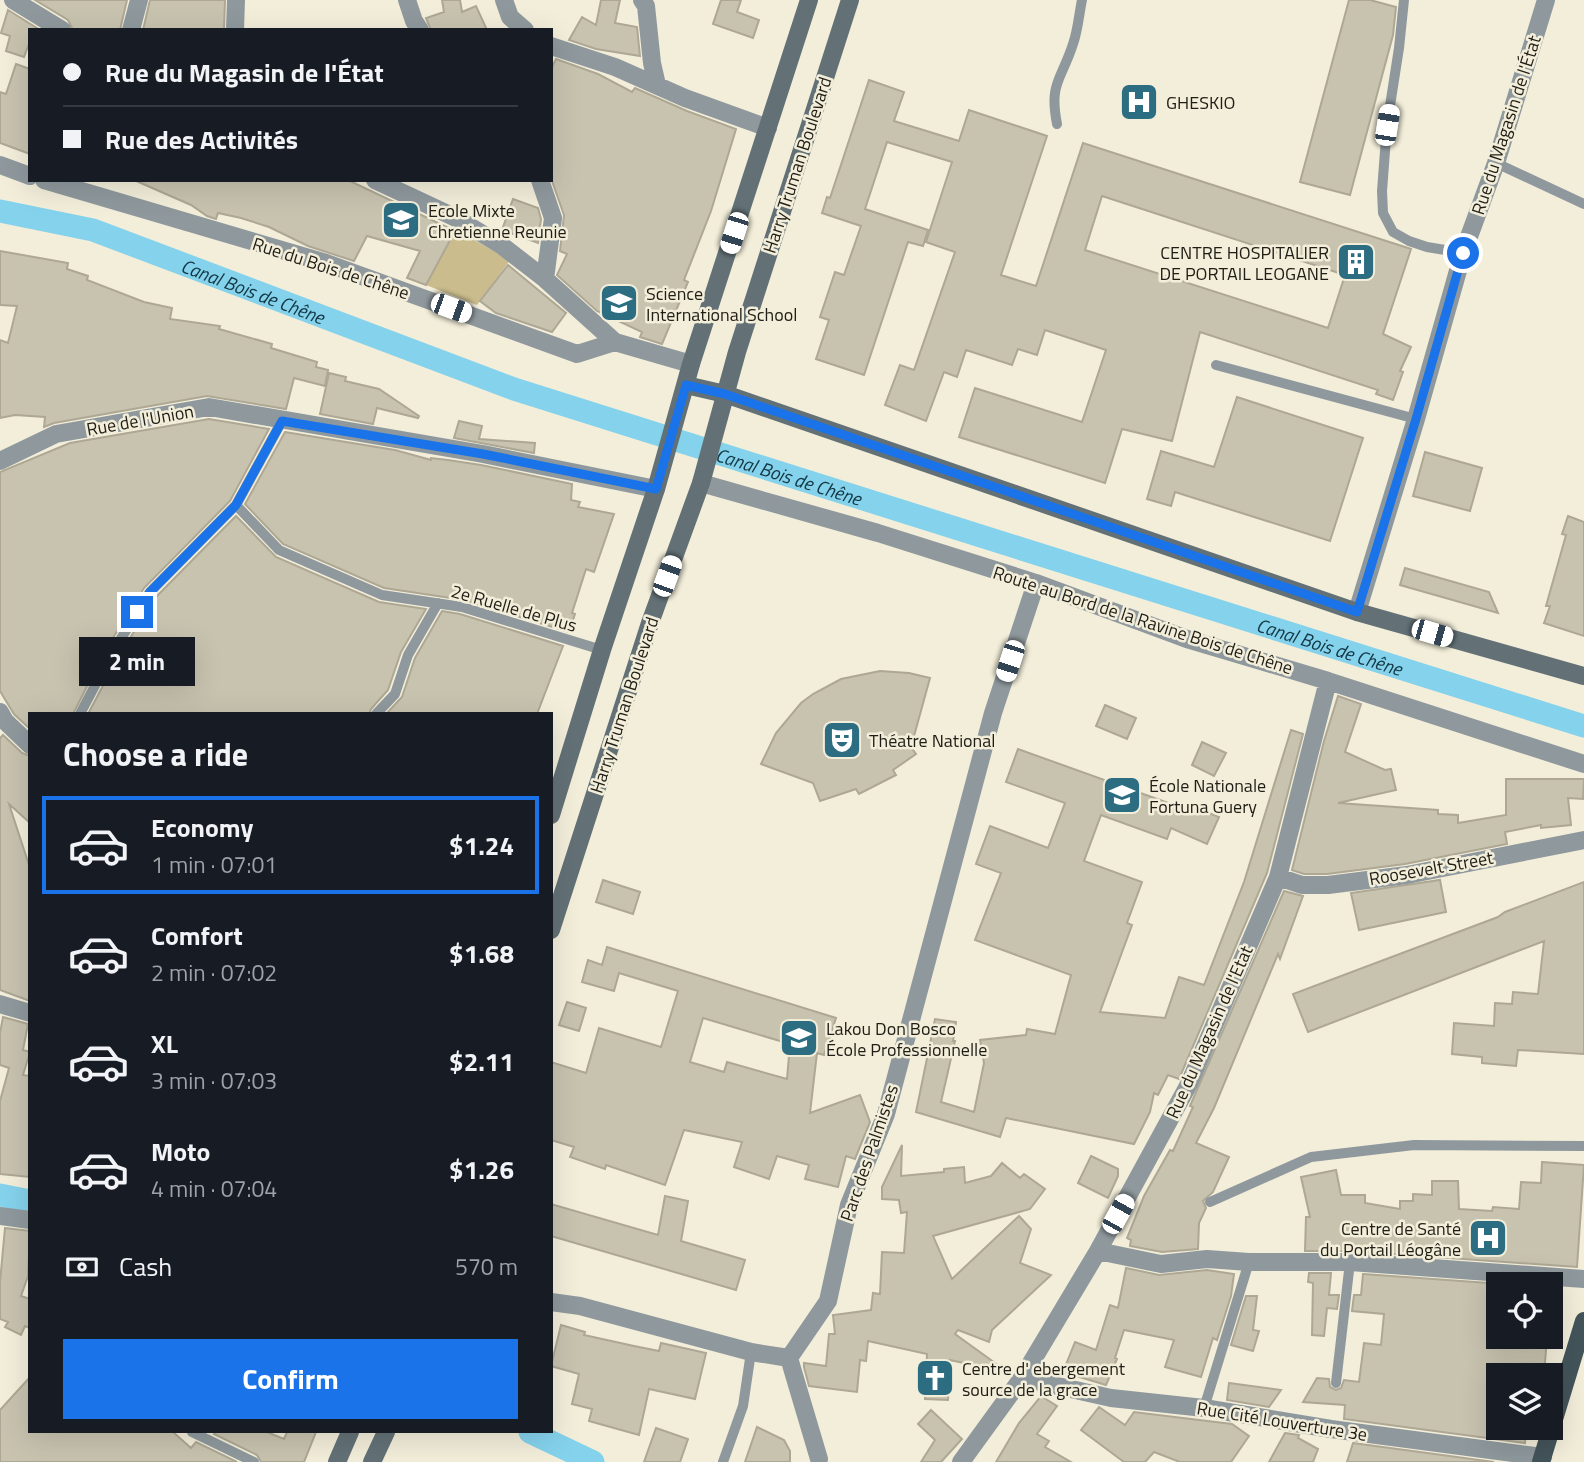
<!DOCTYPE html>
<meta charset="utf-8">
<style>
:root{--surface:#171b24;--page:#242831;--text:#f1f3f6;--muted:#9ea1a6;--line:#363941;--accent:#1a73e8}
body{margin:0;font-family:"Titillium Web",sans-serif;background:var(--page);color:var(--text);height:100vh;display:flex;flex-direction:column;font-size:26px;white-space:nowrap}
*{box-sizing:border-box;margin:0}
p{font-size:23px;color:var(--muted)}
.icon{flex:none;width:38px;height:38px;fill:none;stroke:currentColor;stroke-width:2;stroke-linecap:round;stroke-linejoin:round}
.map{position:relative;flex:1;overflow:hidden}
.drawer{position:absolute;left:28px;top:712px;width:525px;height:721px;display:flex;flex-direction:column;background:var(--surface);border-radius:0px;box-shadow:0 7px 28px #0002}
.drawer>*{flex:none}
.guide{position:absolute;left:28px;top:28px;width:525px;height:154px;border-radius:0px;box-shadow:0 7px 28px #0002;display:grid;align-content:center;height:154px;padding:0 35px;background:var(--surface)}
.tools{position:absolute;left:1486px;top:1272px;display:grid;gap:14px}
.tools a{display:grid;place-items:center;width:77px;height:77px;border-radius:0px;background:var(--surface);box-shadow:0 7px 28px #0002;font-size:35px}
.end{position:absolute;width:32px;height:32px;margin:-16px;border:9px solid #1a73e8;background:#fff;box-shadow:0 0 0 4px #fff}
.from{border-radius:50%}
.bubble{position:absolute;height:49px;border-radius:0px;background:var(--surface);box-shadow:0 7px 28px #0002;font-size:23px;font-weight:700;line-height:49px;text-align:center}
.car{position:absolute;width:21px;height:42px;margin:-21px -10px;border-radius:9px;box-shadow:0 0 5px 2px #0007;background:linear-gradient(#fff 24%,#345 0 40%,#fff 0 76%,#345 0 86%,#fff 0)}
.guide b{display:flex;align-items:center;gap:24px;height:66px;font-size:26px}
.guide b+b{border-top:2px solid var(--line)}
.guide i{width:18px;height:18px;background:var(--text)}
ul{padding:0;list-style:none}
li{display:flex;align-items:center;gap:21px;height:98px;margin:0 14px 10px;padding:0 21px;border:4px solid transparent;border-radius:0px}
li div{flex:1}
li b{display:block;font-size:26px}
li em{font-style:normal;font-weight:700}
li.active{border-color:var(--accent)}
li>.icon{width:63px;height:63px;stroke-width:1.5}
h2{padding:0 35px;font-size:32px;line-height:84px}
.pay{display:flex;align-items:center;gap:18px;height:77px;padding:0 35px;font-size:26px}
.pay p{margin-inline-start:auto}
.cta{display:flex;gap:14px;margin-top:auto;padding:14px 35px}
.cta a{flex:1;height:80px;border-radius:0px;background:var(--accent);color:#fff;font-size:28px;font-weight:700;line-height:80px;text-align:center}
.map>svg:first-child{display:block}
.green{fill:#cabc8c}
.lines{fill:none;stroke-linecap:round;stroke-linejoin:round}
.stream{stroke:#85d2ec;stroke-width:6}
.canal{stroke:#85d2ec;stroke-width:23}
.building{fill:#c8c3af;stroke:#ada794;stroke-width:2;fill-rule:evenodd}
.service{stroke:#8f999d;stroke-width:10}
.minor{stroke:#8f999d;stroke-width:18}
.secondary{stroke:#637176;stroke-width:18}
.primary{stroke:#43545a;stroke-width:18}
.route{stroke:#1a73e8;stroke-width:9}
.labels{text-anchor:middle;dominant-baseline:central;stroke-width:5;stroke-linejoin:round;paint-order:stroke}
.poi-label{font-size:18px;fill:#1f1d16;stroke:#f3eeda;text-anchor:start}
.street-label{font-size:18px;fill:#1f1d16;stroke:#f3eeda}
.water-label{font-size:19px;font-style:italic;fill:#133743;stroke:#f3eeda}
</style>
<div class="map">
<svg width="1584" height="1462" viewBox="0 0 1584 1462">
<rect width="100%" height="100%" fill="#f3eeda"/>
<!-- green -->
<path class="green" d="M456 230 510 260 477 305 426 285Z"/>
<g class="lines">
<!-- stream -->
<path class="stream" d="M2 1195 30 1194"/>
<!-- canal -->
<g class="canal">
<path id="s1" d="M0 211 93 230 514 389 1584 726"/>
<path d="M0 1195 30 1201"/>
<path d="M530 1432 593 1462"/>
</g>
</g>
<!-- building -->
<path class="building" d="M35 0H127L120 30H73L68 20Z
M150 0H225L224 30H143Z
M442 0H460L462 12 476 6 487 30H431L426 18 444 12Z
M601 0H620L615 23 637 27 640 56 596 49 569 40 582 17 596 25Z
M721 0H741L737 12 759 20 753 38 713 24Z
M1349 0H1370L1396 7 1393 35 1350 195 1300 182Z
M8 10 40 30H30V41L24 57 6 51 10 36 1 33Z
M556 59 598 74 632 92 635 88 687 111 736 129 711 211 684 280 688 282 662 344 640 337 642 332 597 311 557 275 567 254 560 251 564 215 551 178V69Z
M16 64 30 69V154L0 143V92L6 94Z
M869 80 904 92 894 121 959 141 969 110 1047 136 1001 275 1036 286 1083 143 1411 249 1383 334 1411 347 1400 371 1403 372 1393 400 1376 394 1378 390 1200 332 1172 441 1122 429 1105 483 959 437 975 388 1082 422 1106 350 1045 330 1037 355 1018 349 1012 365 966 350 957 377 944 372 926 421 885 405 900 365 914 370 955 252 926 242 952 162 887 142 865 209 928 230 923 246 908 242 864 375 816 359 829 320 820 317 835 272 844 275 861 226 822 213 827 197 830 198ZM1102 196 1345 275 1328 328 1085 250Z
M134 180H348L455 231 426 285 407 278 420 251 367 236 354 261 308 246 269 227 241 218 218 213 216 219 207 216 191 205Z
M513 199 538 208 541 219 538 243 502 230Z
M0 251 68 263 67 269 88 276 87 280 144 302 172 308 170 319 220 326 219 329 272 344 271 348 317 362 316 367 328 370 325 386 294 378 286 409 207 396 54 423 44 427 45 417 15 415 0 418V340L8 343 17 306 0 305Z
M508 265 566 313 552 332 496 313 480 301Z
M329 373 346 377 345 381 379 389 419 416 418 418 377 408 373 424 320 414Z
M1237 397 1363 438 1330 541 1175 492 1171 506 1147 499 1161 451 1214 467Z
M209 419 269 429 230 501 144 588 106 649 73 714H30V729L14 714 0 691V472L70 443Z
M459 421 482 426 479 439 535 443 534 453 454 438Z
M285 432 395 450 431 460V458L448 460 481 465 572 484 571 500 580 502 578 507 614 514 594 572 586 569 572 613 575 614 569 632 464 600 384 588 283 544 245 504Z
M1425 452 1482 468 1470 511 1413 496Z
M236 516 276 557 379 602 426 609 401 652 388 690 371 709 369 714H88L118 657 156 597Z
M1568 516 1584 522V636L1544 623 1550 606H1546L1566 535 1562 534Z
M1405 568 1489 592 1498 613 1400 585Z
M442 611 460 614 563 646 537 714H386L402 697 415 658Z
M880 671 909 673 930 678 911 747 916 754 893 770 896 775 859 794 856 789 820 801 813 783 761 764 776 733 801 703 813 694 841 679Z
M1338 696 1361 704 1345 752 1385 770 1391 769 1396 790 1338 803 1438 810V814L1458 815V823L1506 815V779H1584L1583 799 1568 798 1571 825 1541 828V825L1505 832 1507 844 1405 864 1327 874H1304L1292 870 1324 741Z
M1105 705 1136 718 1127 739 1096 726Z
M1291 730 1303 734 1267 873 1179 1079 1168 1075 1158 1095 1154 1093 1150 1112 1134 1144 1006 1118 1000 1137 916 1112 935 1019 956 1022 953 1041H955L941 1102 974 1112 984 1063 980 1040 1026 1035 1027 1029 1055 1034 1071 975 975 940 1001 873 976 864 990 826 1048 848 1065 803 1006 782 1018 749 1185 809 1187 804 1219 817 1207 844 1171 828 1167 839 1101 815 1084 861 1142 882 1127 923 1132 925 1100 1012 1165 1018 1179 977 1204 985 1244 882Z
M3 735 22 753 30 756V823L9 804 30 868V1001L0 990V738Z
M1202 742 1226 753 1214 776 1192 765Z
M603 880 640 892 633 914 596 902Z
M1440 880 1446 912 1359 930 1351 893Z
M1584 882V1054L1518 1050 1516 1066 1482 1063V1057L1452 1054 1454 1023 1494 1026 1495 1003 1512 1004 1513 992 1538 994 1544 941 1308 1032 1293 994 1498 917 1505 912Z
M1284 891 1303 896 1280 959 1278 954 1214 1108 1196 1143 1229 1157 1213 1192 1203 1201 1206 1208 1199 1223 1198 1249 1162 1252 1130 1246 1131 1240 1127 1238 1144 1196 1170 1150 1173 1151 1193 1107 1190 1106Z
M607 947 836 1018 824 1055 817 1053 810 1113 860 1095 870 1122 855 1159 846 1156 838 1187 805 1179 809 1165 777 1156 769 1179 734 1167 742 1142 684 1130 665 1185 606 1165 605 1169 570 1157 574 1147 551 1140V1062L586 1073 599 1028 661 1047 678 991 619 973 614 991 582 982 588 960 602 965ZM703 1018 790 1044 787 1079 727 1062 724 1072 690 1062Z
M567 1002 586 1008 579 1031 559 1025Z
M3 1017 28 1024 23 1050 30 1052 23 1075 30 1076V1177L0 1174V1101L9 1068 0 1065V1033Z
M902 1145 901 1176 944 1172V1169L964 1167 965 1183 991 1176 1002 1163 1020 1178 1024 1174 1045 1189 1030 1209 933 1236 952 1279 1019 1216 1031 1229 1020 1263 1051 1275 992 1330 989 1342 958 1330 955 1334 1009 1373 950 1360 948 1400 925 1399 927 1354 868 1341 866 1361 860 1360 857 1392 809 1386 804 1367V1363L826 1366 829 1334H835L833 1315 871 1310 873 1293 880 1294 882 1252 904 1253 907 1212 901 1213 899 1200 882 1199V1187Z
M1091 1156 1118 1169V1176L1108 1198 1078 1183Z
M1542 1162 1584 1165 1577 1267 1351 1251H1305L1306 1217H1310L1301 1177 1336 1170 1341 1195H1365V1203L1400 1209V1201H1413V1194L1432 1195V1181H1458L1459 1209 1492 1211 1493 1207 1519 1209 1521 1182 1541 1183Z
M665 1196 688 1201 681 1241 745 1260 736 1290 551 1236V1204L658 1235Z
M5 1228 30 1231 28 1276 21 1296 30 1299V1328L25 1326 21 1335 5 1327 8 1322 0 1319V1282Z
M1126 1268 1159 1275 1207 1270 1234 1274 1231 1296 1217 1340 1213 1338 1201 1377 1165 1367 1174 1340 1124 1330 1115 1358 1117 1359 1106 1385 1063 1372 1075 1342 1096 1350 1110 1305 1118 1308Z
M1309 1273H1331L1329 1295H1339L1337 1309 1327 1308 1324 1336 1312 1335 1313 1283 1308 1282Z
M1363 1274 1503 1284H1498V1337H1547L1544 1376H1498V1383H1493L1489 1418 1498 1419V1428H1526L1525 1443 1344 1419 1345 1405 1303 1402 1317 1378 1329 1379 1330 1387 1336 1390 1341 1388 1344 1380 1359 1382 1364 1343 1381 1345 1384 1314 1352 1311 1354 1295H1361Z
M1246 1296H1257L1253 1330 1259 1331 1253 1351 1231 1345Z
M561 1325 585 1332 584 1335 634 1346 659 1351 661 1343 706 1353 695 1399 649 1389 639 1435 589 1421 592 1409 572 1404 579 1374 551 1366Z
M30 1377V1432H173L191 1448 196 1442 237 1462H0V1410Z
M1229 1383 1281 1390 1269 1407 1227 1400Z
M1041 1396 1057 1406 1037 1434 1049 1441 1045 1447 1071 1462H996L1019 1423Z
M1099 1407 1125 1425 1134 1412 1232 1424 1249 1436 1231 1462H1180L1154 1452 1145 1462H1124L1081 1430Z
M931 1410 962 1439 941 1462H921L935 1440 918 1424Z
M757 1427 784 1440 790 1451V1462H745Z
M656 1428 688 1439 680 1462H644Z
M215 1432H267L284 1439 287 1432H316L304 1462H261L257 1455 214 1434Z
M1285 1433 1299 1435 1298 1438 1318 1449 1313 1462H1269Z
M1353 1443 1494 1462H1347Z"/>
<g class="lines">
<!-- service -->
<path class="service" d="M1404 0 1399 48 1387 125 1382 191 1383 213 1393 232 1409 241 1427 247 1463 253
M1057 124C1049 83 1061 81 1073 44 1078 30 1079 14 1082 0
M1496 163 1584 204
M1216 365 1416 419
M236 505 279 550 382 595 462 607 602 650
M80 714 112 653 150 592 236 505 282 421
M376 714 395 694 408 655 438 603
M1210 1202 1311 1157 1414 1145 1584 1146
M1336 1383 1350 1262
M1204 1408 1249 1262
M192 1432 254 1462
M723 1462 743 1406 751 1352"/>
<!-- minor -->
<path class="minor" d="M13 0 62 30
M407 0 414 21 420 30
M504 0 510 17 525 30
M642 0 646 6 652 63 657 85
M131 30 139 0
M235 30 236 0
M551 46 615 67 685 98 768 128
M0 165 30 176
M44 180 326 263 577 354 615 342
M375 180 454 217 501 245 545 279 615 342 691 364
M540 180 553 218 545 279
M0 461 56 434 209 407 483 454 656 489
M701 483 878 533 1036 583 1187 639 1328 681 1584 764
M1357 612 1416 419 1463 253 1496 163 1546 0
M0 712 5 721 30 745
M1278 877 1302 885H1328L1407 875 1584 840
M0 1004 30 1013
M0 1216 30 1220
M1098 1251 1161 1264 1207 1259 1249 1262H1350L1584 1279
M551 1302 580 1306 751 1352 789 1358 828 1301 849 1205 886 1114 993 713 1036 583
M789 1358 819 1459
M1022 1378 1111 1398 1204 1408 1331 1429 1543 1457
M961 1462 1022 1378 1098 1251 1189 1084 1278 877 1328 681"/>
<!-- secondary -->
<path class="secondary" d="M686 385 725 394 1357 612 1584 676
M551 815 602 650 656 489 691 364 809 0
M551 930 650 623 701 483 737 352 850 0
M337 1462 350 1432
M372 1462 386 1432"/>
<!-- primary -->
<path class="primary" d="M1541 1462 1584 1321"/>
</g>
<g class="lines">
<!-- route -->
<path class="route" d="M137 612 150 592 236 505 282 421 483 454 656 489 686 385 725 394 1357 612 1416 419 1463 253"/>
</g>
<!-- icons -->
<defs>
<g id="hospital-square" transform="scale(2.0125)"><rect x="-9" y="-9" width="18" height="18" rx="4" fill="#2d6d81" stroke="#f3eeda"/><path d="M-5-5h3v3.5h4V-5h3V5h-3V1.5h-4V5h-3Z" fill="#fff"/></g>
<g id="school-square" transform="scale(2.0125)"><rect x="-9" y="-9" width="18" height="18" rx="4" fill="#2d6d81" stroke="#f3eeda"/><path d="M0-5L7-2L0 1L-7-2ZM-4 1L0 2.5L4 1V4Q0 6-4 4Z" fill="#fff"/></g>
<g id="building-square" transform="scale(2.0125)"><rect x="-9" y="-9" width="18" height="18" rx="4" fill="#2d6d81" stroke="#f3eeda"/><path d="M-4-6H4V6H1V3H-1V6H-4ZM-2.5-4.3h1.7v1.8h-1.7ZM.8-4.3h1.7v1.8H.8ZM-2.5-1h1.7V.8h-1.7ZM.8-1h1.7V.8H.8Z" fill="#fff"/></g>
<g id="theatre-square" transform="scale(2.0125)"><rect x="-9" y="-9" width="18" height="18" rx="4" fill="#2d6d81" stroke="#f3eeda"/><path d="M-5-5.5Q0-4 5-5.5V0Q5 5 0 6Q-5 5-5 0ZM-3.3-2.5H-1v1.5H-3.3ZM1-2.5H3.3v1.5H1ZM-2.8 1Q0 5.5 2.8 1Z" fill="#fff"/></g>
<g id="university-square" transform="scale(2.0125)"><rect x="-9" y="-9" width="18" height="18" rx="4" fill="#2d6d81" stroke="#f3eeda"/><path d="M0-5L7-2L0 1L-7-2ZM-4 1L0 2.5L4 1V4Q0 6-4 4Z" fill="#fff"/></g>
<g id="church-square" transform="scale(2.0125)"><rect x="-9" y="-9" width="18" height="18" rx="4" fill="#2d6d81" stroke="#f3eeda"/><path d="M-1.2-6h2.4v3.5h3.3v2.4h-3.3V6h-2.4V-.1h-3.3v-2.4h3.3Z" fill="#fff"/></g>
</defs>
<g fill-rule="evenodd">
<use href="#hospital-square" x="1139" y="102"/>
<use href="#school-square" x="401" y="220"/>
<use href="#building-square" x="1356" y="262"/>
<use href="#school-square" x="619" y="303"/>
<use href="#theatre-square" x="842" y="740"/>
<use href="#school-square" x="1122" y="795"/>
<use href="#university-square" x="799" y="1038"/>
<use href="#hospital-square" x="1488" y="1238"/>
<use href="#church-square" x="935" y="1378"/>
</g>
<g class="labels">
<!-- poi labels -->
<g class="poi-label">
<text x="1166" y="102">GHESKIO</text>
<text x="428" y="210">Ecole Mixte<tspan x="428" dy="21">Chretienne Reunie</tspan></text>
<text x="1329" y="252" text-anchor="end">CENTRE HOSPITALIER<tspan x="1329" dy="21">DE PORTAIL LEOGANE</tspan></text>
<text x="646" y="293">Science<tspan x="646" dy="21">International School</tspan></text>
<text x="869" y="740">Théatre National</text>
<text x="1149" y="785">École Nationale<tspan x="1149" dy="21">Fortuna Guery</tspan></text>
<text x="826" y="1028">Lakou Don Bosco<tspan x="826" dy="21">École Professionnelle</tspan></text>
<text x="1461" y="1228" text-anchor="end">Centre de Santé<tspan x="1461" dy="21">du Portail Léogâne</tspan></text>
<text x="962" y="1368">Centre d' ebergement<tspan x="962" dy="21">source de la grace</tspan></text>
</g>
<!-- street labels -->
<g class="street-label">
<text transform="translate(1506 125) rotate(-72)">Rue du Magasin de l'État</text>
<text transform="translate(797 165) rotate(-72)">Harry Truman Boulevard</text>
<text transform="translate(331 268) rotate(18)">Rue du Bois de Chêne</text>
<text transform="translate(140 420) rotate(-10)">Rue de l'Union</text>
<text transform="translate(514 608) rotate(16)">2e Ruelle de Plus</text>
<text transform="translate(1143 620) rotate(18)">Route au Bord de la Ravine Bois de Chêne</text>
<text transform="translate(624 705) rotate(-72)">Harry Truman Boulevard</text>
<text transform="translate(1431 868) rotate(-10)">Roosevelt Street</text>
<text transform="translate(1209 1032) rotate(-66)">Rue du Magasin de l'Etat</text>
<text transform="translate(869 1153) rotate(-71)">Parc des Palmistes</text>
<text transform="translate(1282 1421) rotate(9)">Rue Cité Louverture 3e</text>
</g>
<!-- water labels -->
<g class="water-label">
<text stroke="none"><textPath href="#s1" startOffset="266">Canal Bois de Chêne</textPath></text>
<text stroke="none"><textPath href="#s1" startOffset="833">Canal Bois de Chêne</textPath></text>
<text stroke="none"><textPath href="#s1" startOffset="1400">Canal Bois de Chêne</textPath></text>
</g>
</g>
</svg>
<div class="tools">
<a><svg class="icon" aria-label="locate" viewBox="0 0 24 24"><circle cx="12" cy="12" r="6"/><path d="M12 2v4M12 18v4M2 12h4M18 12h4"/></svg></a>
<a><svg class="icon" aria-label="layers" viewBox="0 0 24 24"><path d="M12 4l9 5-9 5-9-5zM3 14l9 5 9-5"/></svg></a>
</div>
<i class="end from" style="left:1463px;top:253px"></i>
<i class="end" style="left:137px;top:612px"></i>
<div class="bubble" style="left:79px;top:637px;width:116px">2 min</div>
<i class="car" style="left:1387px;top:125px;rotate:9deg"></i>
<i class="car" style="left:734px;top:233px;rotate:198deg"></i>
<i class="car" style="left:451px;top:308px;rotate:110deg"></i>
<i class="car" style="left:667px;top:576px;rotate:20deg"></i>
<i class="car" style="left:1432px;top:633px;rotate:106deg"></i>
<i class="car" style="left:1010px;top:661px;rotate:198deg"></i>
<i class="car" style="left:1118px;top:1214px;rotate:29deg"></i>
<div class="guide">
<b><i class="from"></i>Rue du Magasin de l'État</b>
<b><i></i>Rue des Activités</b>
</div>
<section class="drawer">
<h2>Choose a ride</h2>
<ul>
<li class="active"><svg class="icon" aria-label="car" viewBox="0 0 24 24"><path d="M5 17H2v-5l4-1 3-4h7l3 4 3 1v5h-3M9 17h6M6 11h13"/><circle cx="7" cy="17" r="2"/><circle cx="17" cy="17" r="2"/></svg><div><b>Economy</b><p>1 min · 07:01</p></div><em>$1.24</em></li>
<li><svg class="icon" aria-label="car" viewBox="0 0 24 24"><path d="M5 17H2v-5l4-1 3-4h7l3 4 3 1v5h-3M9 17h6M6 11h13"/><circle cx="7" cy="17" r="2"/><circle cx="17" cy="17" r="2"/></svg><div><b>Comfort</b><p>2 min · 07:02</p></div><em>$1.68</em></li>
<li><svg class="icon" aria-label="car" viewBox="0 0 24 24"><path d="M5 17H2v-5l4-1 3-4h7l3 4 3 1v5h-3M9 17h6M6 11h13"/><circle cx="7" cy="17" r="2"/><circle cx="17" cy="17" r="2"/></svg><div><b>XL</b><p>3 min · 07:03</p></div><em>$2.11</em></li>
<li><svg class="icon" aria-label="car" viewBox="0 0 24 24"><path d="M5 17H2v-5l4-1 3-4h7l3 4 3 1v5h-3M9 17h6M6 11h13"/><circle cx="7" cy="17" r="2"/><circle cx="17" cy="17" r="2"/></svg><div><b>Moto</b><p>4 min · 07:04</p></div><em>$1.26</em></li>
</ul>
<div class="pay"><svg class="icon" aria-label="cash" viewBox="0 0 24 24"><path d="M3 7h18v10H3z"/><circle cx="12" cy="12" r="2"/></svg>Cash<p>570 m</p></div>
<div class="cta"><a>Confirm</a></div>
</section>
</div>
